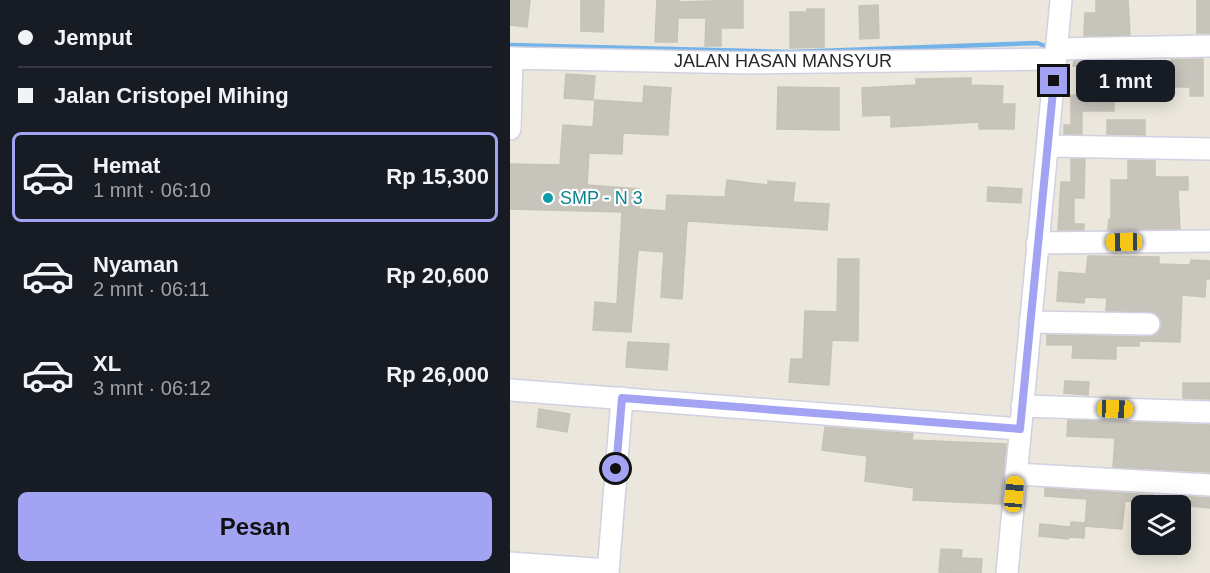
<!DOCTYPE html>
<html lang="id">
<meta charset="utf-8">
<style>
:root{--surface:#171b24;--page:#242831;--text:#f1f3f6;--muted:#9ea1a6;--line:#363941;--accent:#a3a3f4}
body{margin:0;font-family:Helvetica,sans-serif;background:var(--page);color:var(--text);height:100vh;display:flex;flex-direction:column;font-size:22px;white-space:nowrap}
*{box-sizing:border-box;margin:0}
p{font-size:20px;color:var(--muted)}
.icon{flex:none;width:33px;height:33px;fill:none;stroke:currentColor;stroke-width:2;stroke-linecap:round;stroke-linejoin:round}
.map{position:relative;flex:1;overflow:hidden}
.details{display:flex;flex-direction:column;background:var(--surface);width:510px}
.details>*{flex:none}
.banner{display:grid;align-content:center;height:132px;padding:0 18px;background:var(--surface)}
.controls{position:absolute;left:621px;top:495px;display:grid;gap:12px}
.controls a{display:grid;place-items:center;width:60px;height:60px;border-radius:9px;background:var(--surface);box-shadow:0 3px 15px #0003;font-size:30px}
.end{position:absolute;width:27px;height:27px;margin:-14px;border:8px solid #a3a3f4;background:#111;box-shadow:0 0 0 3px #111}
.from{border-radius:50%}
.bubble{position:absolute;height:42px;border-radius:9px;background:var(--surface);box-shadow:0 3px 15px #0003;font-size:20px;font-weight:800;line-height:42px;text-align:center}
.car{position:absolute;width:18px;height:36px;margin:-18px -9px;border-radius:8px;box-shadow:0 0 4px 2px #0007;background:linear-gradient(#f5c518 24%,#345 0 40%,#f5c518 0 76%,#345 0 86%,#f5c518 0)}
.banner b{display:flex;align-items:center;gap:21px;height:57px;font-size:22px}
.banner b+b{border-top:2px solid var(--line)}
.banner i{width:15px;height:15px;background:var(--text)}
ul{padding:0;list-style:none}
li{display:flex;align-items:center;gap:18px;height:90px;margin:0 12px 9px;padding:0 6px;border:3px solid transparent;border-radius:9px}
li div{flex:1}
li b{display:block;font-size:22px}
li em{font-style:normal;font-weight:800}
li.selected{border-color:var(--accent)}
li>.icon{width:54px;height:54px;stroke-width:1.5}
.cta{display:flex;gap:12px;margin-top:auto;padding:12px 18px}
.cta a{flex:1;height:69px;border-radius:9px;background:var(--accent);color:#111;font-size:24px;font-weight:800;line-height:69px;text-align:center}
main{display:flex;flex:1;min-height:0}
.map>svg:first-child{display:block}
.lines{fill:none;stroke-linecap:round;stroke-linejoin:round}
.stream{stroke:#73b3e9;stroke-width:4.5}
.building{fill:#c6c4bb;stroke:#c6c3b6;stroke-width:1.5}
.minor-casing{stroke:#d1d1e2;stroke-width:24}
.minor{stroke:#fff;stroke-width:21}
.route{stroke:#a3a3f4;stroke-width:8}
.culture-dot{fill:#0f9aa8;stroke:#fff;stroke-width:2}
.labels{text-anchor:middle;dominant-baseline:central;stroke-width:4.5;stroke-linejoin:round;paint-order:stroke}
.street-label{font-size:18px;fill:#292929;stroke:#fff}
.culture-label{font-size:18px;fill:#0d838f;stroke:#fff;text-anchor:start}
</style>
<main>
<section class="details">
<div class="banner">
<b><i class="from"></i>Jemput</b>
<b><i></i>Jalan Cristopel Mihing</b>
</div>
<ul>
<li class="selected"><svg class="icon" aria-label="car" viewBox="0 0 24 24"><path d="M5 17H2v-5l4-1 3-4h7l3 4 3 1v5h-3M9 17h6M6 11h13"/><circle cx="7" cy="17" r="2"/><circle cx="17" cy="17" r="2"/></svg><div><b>Hemat</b><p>1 mnt · 06:10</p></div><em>Rp 15,300</em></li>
<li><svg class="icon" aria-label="car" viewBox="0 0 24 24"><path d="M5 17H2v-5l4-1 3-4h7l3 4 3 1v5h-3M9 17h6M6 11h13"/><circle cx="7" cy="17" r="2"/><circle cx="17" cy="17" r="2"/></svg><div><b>Nyaman</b><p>2 mnt · 06:11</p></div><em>Rp 20,600</em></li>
<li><svg class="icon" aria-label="car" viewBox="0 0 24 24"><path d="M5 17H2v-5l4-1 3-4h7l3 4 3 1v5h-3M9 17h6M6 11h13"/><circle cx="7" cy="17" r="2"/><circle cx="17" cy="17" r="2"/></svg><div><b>XL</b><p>3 mnt · 06:12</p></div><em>Rp 26,000</em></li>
</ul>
<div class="cta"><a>Pesan</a></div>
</section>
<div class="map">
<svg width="700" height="573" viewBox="0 0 700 573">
<rect width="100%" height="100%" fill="#ebe7dc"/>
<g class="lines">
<!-- stream -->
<path class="stream" d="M0 45 280 52 527 43 541 48"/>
</g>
<!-- building -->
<path class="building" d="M0 0H20L17 27 0 25Z
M71 0H94L93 32 71 31Z
M147 0H169V2L233 0V28H211V46H195L196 18H168L167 42H145Z
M586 0H618L620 35 574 36 575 13H586Z
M687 0H700V33H687Z
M368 5 369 38 350 39 349 6Z
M297 9H314V47L280 48V12H297Z
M693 59V96H680V87H651V96L604 94V111H572V134H554V125H561V95H570V66H563L564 61 620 60 628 62V70H661V60Z
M56 74 85 76 83 100 54 98Z
M461 78V85L493 86 492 104H505L504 129H469V122L381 127V115L353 116 352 88 406 85V79Z
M134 86 161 88 158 135 113 133 112 154 79 153 77 185 130 189 129 209 156 211 157 195 215 197 217 180 258 185V181L285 183 283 202 319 204 317 230 177 221 172 299 151 297 154 252 128 250 121 332 83 330 85 302 107 304 112 212 0 209V164L50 165 53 125 83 127 85 100 133 103Z
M268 87 329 88V130L267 129Z
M597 120H635V135L597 134Z
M561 159H575L574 198H564V224H574V230H548L551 182H561Z
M618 160 645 161V177H678V190H668L670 229H598L599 219H601V180H618Z
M478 187 512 189 511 203 477 201Z
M578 256 649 257V264L680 265 681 260 700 261V279H696L695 297 672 295 670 342 629 341V346H606V359L562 358 563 345H537V335L639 337 650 330V318L646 313 596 311 597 298 575 297 574 303 547 301 549 272 576 274Z
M328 259H349L348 341 322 340 319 385 279 382 281 359H293L295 311 327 312Z
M118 342 159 344 157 370 116 367Z
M555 381 579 382 578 395 554 393Z
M673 383H700V399L673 398Z
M29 409 60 414 57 432 27 427Z
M558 420 700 425V472L603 467 605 438 557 436Z
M315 427 403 434 402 440 496 444 491 504 403 500 404 488 355 481 357 456 312 450Z
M535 488 644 495V503L615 501 612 529 575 526 577 499 535 496Z
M669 496 700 498V508L681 506V497Z
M561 522 575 523 574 538 559 537Z
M530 524 559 527 558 539 529 536Z
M431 549 452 550 451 558 472 559 471 573 429 572Z"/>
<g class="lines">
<!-- minor casing -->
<g class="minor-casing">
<path id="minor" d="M547 49 700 46
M0 58 240 63 546 59
M0 129 2 58
M538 146 700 149
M527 243 700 241
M520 322 639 324
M0 390 510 429
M512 406 700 412
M506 474 700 485
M0 563 98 570
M98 573 112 398
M497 573 551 0"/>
</g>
<!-- minor -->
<use href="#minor" class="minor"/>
</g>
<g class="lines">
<!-- route -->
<path class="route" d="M106 469 112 398 510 429 544 81"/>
</g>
<!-- markers -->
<circle class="culture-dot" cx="38" cy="198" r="6"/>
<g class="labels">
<!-- street labels -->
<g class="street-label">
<text x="273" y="61">JALAN HASAN MANSYUR</text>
</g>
<!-- culture labels -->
<g class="culture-label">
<text x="50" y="198">SMP - N 3</text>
</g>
</g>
</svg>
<div class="controls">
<a><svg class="icon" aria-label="layers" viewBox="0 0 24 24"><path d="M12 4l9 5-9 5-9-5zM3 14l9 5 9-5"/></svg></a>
</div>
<i class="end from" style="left:106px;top:469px"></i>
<i class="end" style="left:544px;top:81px"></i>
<div class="bubble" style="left:566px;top:60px;width:99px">1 mnt</div>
<i class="car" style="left:614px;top:242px;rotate:269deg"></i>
<i class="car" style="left:605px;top:409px;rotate:92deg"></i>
<i class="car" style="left:504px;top:494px;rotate:5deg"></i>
</div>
</main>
